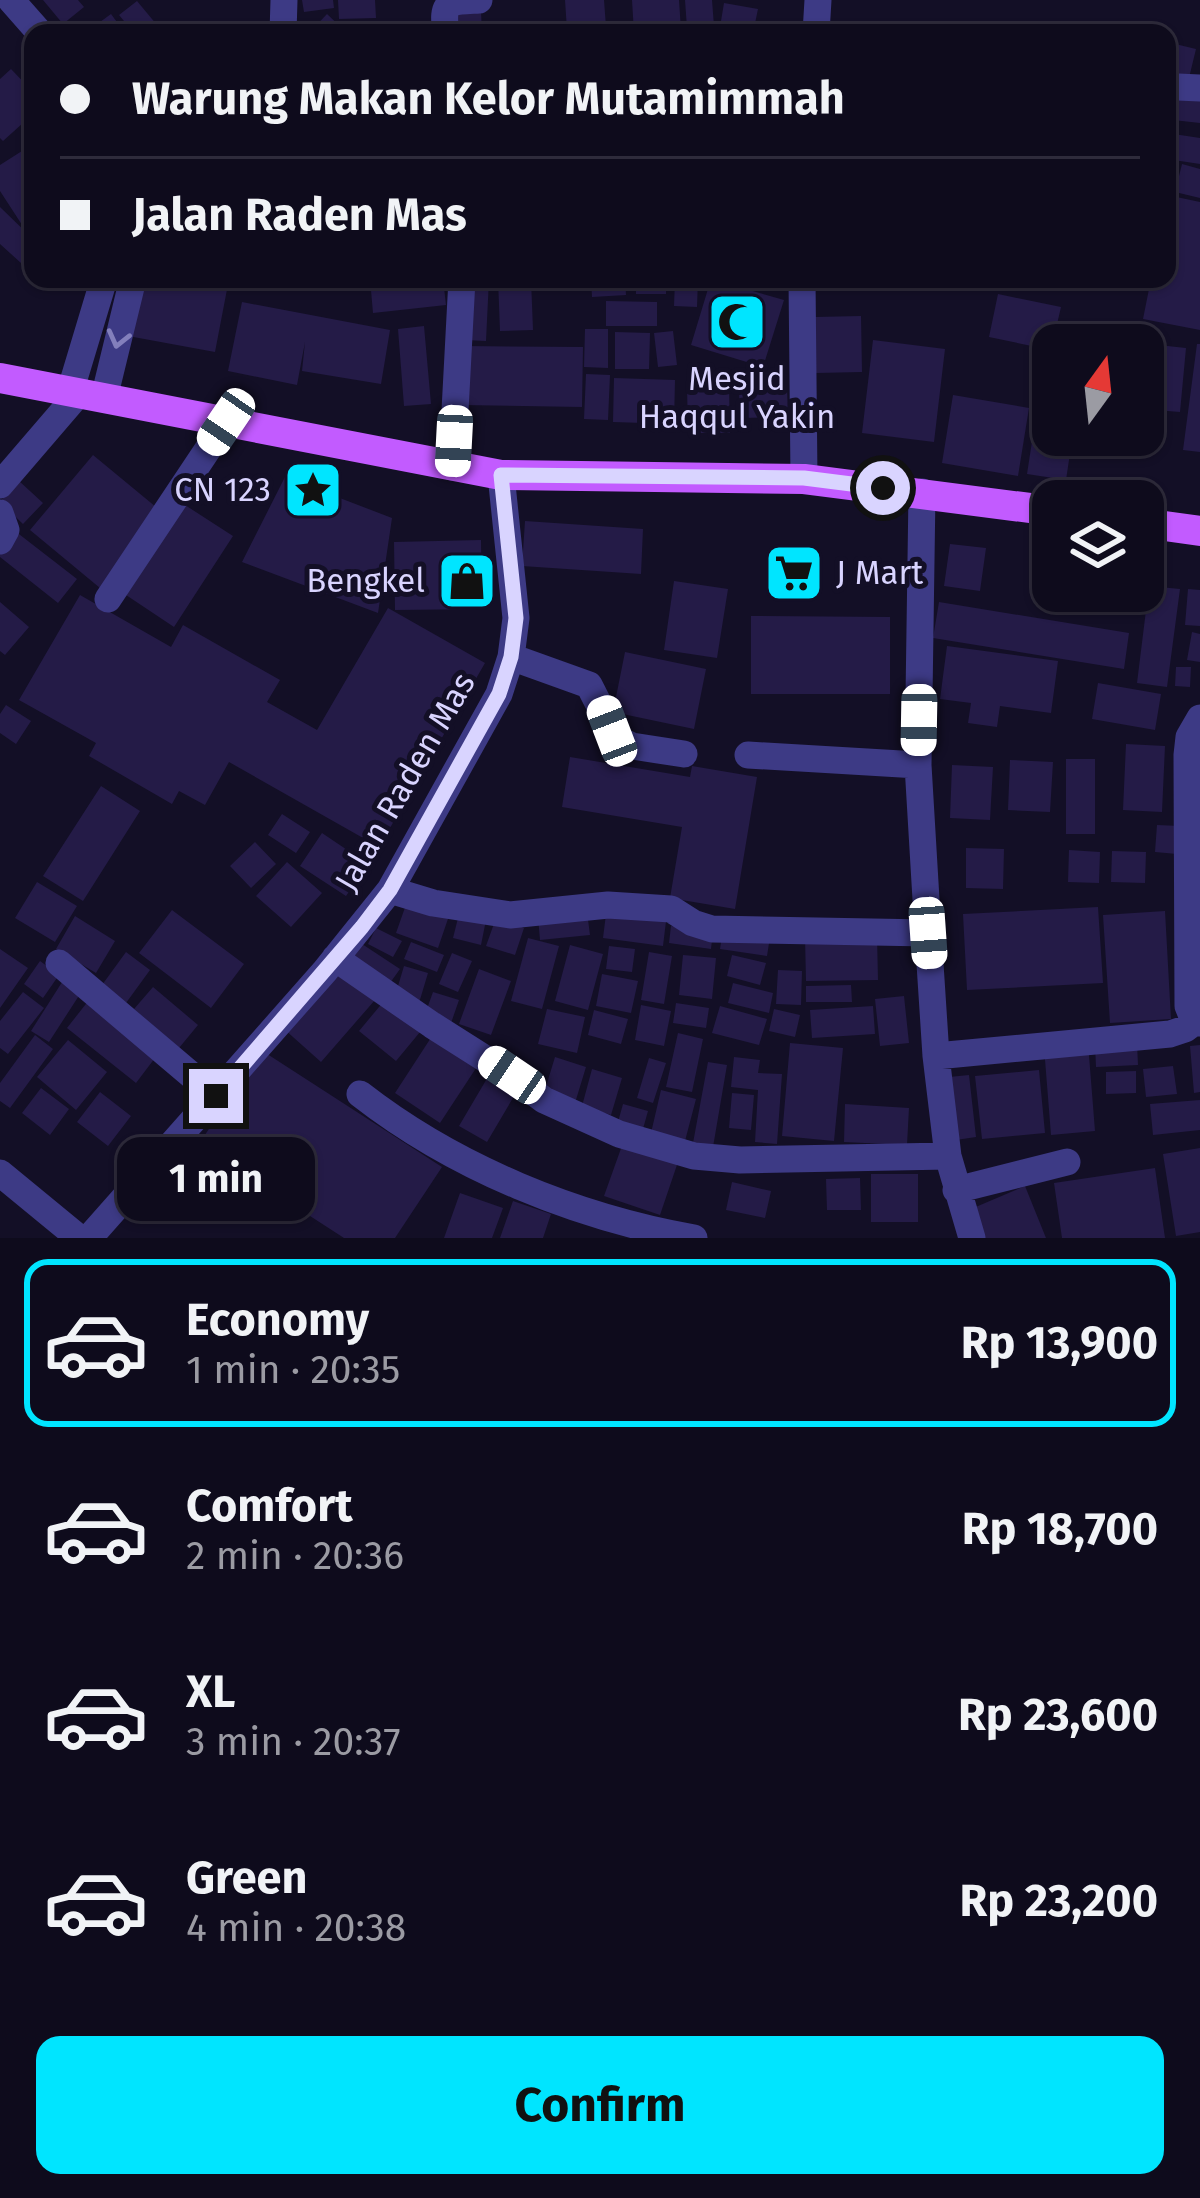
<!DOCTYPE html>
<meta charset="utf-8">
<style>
:root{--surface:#0e0b1c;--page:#171425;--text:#f1f3f6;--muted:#9b9ba3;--line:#2e2b3b;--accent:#00e5ff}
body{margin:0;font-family:"Fira Sans",sans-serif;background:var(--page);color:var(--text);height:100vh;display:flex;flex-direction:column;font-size:45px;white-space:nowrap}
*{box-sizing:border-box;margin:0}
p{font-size:39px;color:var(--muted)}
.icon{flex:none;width:66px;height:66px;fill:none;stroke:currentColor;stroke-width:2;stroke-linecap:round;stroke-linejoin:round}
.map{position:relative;height:1238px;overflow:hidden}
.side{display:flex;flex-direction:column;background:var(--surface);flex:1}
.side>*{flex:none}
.hud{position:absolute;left:24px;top:24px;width:1152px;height:264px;border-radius:24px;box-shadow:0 3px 9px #0004,0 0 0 3px var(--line);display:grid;align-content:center;height:264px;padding:0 36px;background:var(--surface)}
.needle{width:78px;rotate:15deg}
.fabs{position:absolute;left:1032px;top:324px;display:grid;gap:24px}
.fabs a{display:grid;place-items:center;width:132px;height:132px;border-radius:24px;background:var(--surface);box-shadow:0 3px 9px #0004,0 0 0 3px var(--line);font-size:60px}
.end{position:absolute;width:54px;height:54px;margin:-27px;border:15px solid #d9d4ff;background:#111;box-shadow:0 0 0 6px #111}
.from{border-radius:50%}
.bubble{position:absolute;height:84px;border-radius:24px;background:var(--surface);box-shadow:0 3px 9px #0004,0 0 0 3px var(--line);font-size:39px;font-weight:700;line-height:84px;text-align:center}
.car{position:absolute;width:36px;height:72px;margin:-36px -18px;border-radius:15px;box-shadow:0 0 9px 3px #0007;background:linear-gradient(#fff 24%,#345 0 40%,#fff 0 76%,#345 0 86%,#fff 0)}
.hud b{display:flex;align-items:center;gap:42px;height:114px;font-size:45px}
.hud b+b{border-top:3px solid var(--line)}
.hud i{width:30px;height:30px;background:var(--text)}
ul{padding:21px 0 0;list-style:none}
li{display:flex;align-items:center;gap:36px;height:168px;margin:0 24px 18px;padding:0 12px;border:6px solid transparent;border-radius:24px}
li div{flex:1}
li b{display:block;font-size:45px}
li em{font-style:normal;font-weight:700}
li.active{border-color:var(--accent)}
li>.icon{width:108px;height:108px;stroke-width:1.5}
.primary-button{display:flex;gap:24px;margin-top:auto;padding:24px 36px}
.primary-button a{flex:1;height:138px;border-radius:24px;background:var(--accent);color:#111;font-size:48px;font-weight:700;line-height:138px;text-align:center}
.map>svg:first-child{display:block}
.building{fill:#241b47}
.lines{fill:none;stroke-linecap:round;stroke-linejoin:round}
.minor{stroke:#3d3a85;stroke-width:27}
.major{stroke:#c25bff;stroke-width:30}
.oneway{stroke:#837fbc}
.route{stroke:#d9d4ff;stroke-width:15}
.labels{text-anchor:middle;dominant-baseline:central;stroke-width:10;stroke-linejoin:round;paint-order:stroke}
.poi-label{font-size:33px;fill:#d9d4ff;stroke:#130f26;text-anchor:end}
.street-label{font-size:33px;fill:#d9d4ff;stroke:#130f26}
</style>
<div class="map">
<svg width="1200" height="1238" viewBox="0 0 1200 1238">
<rect width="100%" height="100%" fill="#130f26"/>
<!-- building -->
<path class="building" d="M43 0H78L84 7 63 24Z
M302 0H333L334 8 304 12Z
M338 0H375L376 18 339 19Z
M565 0H604L606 27 567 30Z
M632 0H679L681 30 634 33Z
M685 0H712L714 26 687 28Z
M137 1 162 31 159 33H134L119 15Z
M724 3 758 9 753 33H719Z
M481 11 482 33H449L448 13Z
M111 14 125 33H85Z
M327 14 347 33H309Z
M1167 42 1196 49 1188 82 1167 77Z
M11 69 33 92V114L3 141 0 138V79Z
M1176 90 1200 92V123L1173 120Z
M1167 133 1200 138V164L1167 159Z
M33 144V226L26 231 0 191V165Z
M1182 164 1200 169V198L1175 192Z
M1167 195 1200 202V330L1143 319 1151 279H1167Z
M0 207 33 239V251L21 263 0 244Z
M139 279H229L215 352 128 336Z
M370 279H443L446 305 373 313Z
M468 279H489L486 341 465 340Z
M498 279H531L533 330 500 331Z
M591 279H625L626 295 592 297Z
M636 279H666V294H636Z
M675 279H698L697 307 674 306Z
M711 279 784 300 763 367 691 345Z
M998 294 1061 307 1051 350 989 337Z
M606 301 657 302V326H606Z
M242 302 390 330 381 384 302 371 305 342 297 385 228 371Z
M861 316 862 372 816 373 815 317Z
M424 326 431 404 404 406 398 329Z
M585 329H608V368L584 367Z
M673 331 677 365 658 367 654 333Z
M615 332 650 333 649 369H615Z
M873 340 945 349 934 442 862 433Z
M1149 344 1186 348 1180 412 1143 409Z
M1197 344H1200V452L1183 450Z
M462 346 583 347 582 407 461 405Z
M586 374 610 375 608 420 584 419Z
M614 378 675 380 674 424 613 422Z
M687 386H729L730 433H688Z
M787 388 788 417 740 418 739 389Z
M953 395 1029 408 1018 476 942 463Z
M1033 435 1072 440 1066 480 1027 474Z
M93 455 162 512 100 588 30 530Z
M285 477 392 518 378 613 242 562Z
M18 480 43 503 23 524 0 502Z
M185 505 233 536 174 627 126 595Z
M525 521 643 529 641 574 522 566Z
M15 531 77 579 58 603 0 557V550Z
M481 540 482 609 395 610 394 542Z
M950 544 986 548 980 591 944 586Z
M674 581 728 589 717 658 664 650Z
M1149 586 1180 589 1167 687 1137 683Z
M1188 589 1200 590V626L1185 625Z
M80 595 171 647 183 625 280 680 267 702 317 730 388 608 485 663 379 847 229 762 205 805 179 791 172 804 89 756 96 743 19 700Z
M0 602 29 627 5 655 0 651Z
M939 602 1129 633 1124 669 933 638Z
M751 616 890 617V694H751Z
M1192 632 1200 634V662L1187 660Z
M947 646 1058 661 1051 713 1000 706 997 727 968 723 971 703 940 699Z
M625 652 706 669 694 729 613 712Z
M1176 667H1191L1190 687 1175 686Z
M1098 683 1161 694 1155 730 1092 719Z
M6 705 31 721 16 744 0 733V714Z
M1126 744 1165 746 1162 812 1123 810Z
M570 757 690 777 692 766 757 777 735 909 670 898 682 827 562 807Z
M1066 759H1095V834H1066Z
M1010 760 1053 762 1050 812 1008 810Z
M952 765 993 767 990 820 950 818Z
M101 786 140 811 83 901 43 876Z
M282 814 310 832 296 853 268 835Z
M1157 825 1180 826 1177 854 1155 852Z
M322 833 368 864 346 896 300 866Z
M255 842 276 864 251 888 230 866Z
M966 848 1004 849 1003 889 966 888Z
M1069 850 1100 852 1099 883 1068 882Z
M1112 851 1146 852 1145 883 1111 882Z
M287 862 322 893 291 927 256 896Z
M37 882 77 906 55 942 15 918Z
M408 899 450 913 438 948 396 933Z
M607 906 667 913 663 946 603 938Z
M1098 907 1103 983 967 990 963 914Z
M172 910 244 964 211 1008 139 953Z
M1165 911 1171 1019 1110 1023 1103 915Z
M587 912 590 935 540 940 538 917Z
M459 914 486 920 481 945 453 938Z
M75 916 115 941 96 973 56 949Z
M496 918 524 928 515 955 486 946Z
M671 926 713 931 711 949 669 943Z
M376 928 402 941 393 957 368 944Z
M723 929 770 937 767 956 720 949Z
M877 936 878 980 806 981 805 937Z
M528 938 559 946 542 1009 511 1001Z
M359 942 400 969 385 990 345 963Z
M411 942 444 955 437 972 404 959Z
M570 945 603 954 588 1010 555 1001Z
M609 946 635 949 632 972 606 969Z
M0 949 28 968 0 1008Z
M126 952 150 970 126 1003 102 985Z
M649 952 672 956 664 1004 641 1000Z
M452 953 472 961 458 992 439 984Z
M683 955 716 958 712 999 679 995Z
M732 955 766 963 760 985 727 976Z
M40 961 59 975 43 998 24 984Z
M404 966 428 973 419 1003 395 996Z
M339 967 375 1000 321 1062 284 1029Z
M479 969 511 981 491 1035 459 1024Z
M778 970 802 971 801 1005 776 1004Z
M602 974 638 981 631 1013 596 1006Z
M64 979 82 991 49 1042 31 1031Z
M733 983 773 993 769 1013 728 1003Z
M851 985 852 1002H806V986Z
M153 987 198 1025 179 1048 134 1009Z
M23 992 44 1008 8 1054 0 1048V1021Z
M433 992 459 1000 450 1026 424 1017Z
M389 995 425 1026 396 1061 359 1031Z
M904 996 909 1043 880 1046 875 999Z
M89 1000 158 1054 136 1083 67 1028Z
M676 1003 709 1008 706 1028 673 1023Z
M641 1005 671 1011 664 1046 635 1040Z
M720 1006 767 1019 759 1045 712 1033Z
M873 1006 875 1034 812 1038 810 1010Z
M547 1009 585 1017 577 1053 538 1044Z
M774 1009 800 1015 795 1037 769 1031Z
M594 1010 628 1019 621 1044 588 1035Z
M436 1030 482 1059 440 1123 395 1093Z
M678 1033 703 1039 692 1092 666 1087Z
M35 1035 53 1049 10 1108 0 1101V1083Z
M68 1040 107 1072 76 1110 37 1077Z
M790 1043 843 1048 834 1141 782 1136Z
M1088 1043 1095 1131 1051 1135 1044 1047Z
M1137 1043 1138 1065 1096 1067 1095 1045Z
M1200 1045V1092L1194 1093 1190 1046Z
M261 1050 442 1167 395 1238H344L199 1144Z
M555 1057 586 1067 575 1103 544 1093Z
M734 1057 760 1060 758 1073 782 1074 777 1144 755 1142 758 1090 731 1087Z
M649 1058 666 1063 653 1103 637 1098Z
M708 1062 727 1065 713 1147 693 1143Z
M1173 1066 1177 1094 1146 1097 1143 1069Z
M592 1069 622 1078 611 1115 582 1106Z
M492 1070 520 1086 487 1142 459 1126Z
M1039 1070 1045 1133 982 1139 975 1076Z
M1136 1071V1093L1106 1094V1072Z
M969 1075 976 1137 956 1140 949 1077Z
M41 1088 69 1109 50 1135 22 1113Z
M661 1090 696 1099 685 1141 651 1133Z
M100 1092 131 1116 108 1146 77 1122Z
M732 1093 754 1095 751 1130 729 1128Z
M1200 1100V1130L1153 1135 1150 1104Z
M623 1104 648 1111 641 1136 616 1129Z
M845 1104 909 1108 907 1145 844 1142Z
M624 1140 679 1159 660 1215 604 1196Z
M1200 1148V1232L1176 1236 1163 1154Z
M1155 1168 1165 1238H1062L1054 1183Z
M871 1174H918V1222H871Z
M860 1178 861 1210H827L826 1179Z
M732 1182 771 1191 765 1218 726 1210Z
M1025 1186 1046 1238H983L971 1209Z
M460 1193 503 1208 492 1238H444Z
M513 1201 551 1214 543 1238H500Z"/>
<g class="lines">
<!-- minor -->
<path class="minor" d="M11 0 40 33
M283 33 284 0
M446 33C441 0 449 2 479 0
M816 33 818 0
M1178 87 1200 88
M802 279 804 479
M70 392 104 279
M104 398 133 279
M452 467 462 279
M0 485 79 393
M922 492 918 765 928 933 936 1056 948 1156 972 1238
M0 513 6 530 0 541
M108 599 226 422
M511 657 589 685 616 738 632 746 684 754
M1200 718 1189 737 1187 755 1188 1006 1192 1016 1200 1023
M748 755 918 765
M390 890 433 903 510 915 608 905 671 909 693 923 712 929 928 933
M335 958 432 1025 511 1075 544 1100 619 1134 694 1156 740 1160 948 1156
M59 963 216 1096
M936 1056 1170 1034 1185 1029 1196 1021
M360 1094C455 1168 576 1217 694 1238
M0 1173 79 1238
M956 1190 1067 1162
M89 1238 325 971 390 890 499 694 511 657 516 618 501 475"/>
<!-- major -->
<path class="major" d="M0 378 501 475 804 479 1053 511
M1143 523 1200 531"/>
</g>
<!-- one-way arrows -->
<defs><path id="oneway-chevron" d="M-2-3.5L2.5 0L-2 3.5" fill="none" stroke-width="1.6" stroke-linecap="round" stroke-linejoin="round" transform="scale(3)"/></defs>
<use class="oneway" href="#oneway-chevron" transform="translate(118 339) rotate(104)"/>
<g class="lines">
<!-- route -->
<path class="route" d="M216 1096 362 927 390 890 499 694 511 657 516 618 501 475 804 478 883 488"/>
</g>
<!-- icons -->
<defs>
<g id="mosque-square" transform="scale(3)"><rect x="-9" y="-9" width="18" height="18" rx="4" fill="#00e5ff" stroke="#130f26"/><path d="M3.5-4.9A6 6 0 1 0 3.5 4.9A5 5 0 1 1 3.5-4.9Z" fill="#111"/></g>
<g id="sight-square" transform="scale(3)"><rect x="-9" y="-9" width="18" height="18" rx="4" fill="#00e5ff" stroke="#130f26"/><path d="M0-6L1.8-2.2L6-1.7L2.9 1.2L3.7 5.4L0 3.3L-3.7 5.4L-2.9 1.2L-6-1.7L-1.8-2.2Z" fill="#111"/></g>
<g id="supermarket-square" transform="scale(3)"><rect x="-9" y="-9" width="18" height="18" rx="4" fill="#00e5ff" stroke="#130f26"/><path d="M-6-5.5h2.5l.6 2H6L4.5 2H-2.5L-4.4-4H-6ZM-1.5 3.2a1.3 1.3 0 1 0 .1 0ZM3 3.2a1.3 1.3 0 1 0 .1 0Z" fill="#111"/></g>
<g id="shop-square" transform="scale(3)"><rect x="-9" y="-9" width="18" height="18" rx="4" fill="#00e5ff" stroke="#130f26"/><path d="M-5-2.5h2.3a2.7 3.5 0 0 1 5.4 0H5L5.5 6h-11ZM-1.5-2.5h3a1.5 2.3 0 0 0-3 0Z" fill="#111"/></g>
</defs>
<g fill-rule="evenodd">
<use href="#mosque-square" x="737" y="322"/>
<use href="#sight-square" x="313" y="490"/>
<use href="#supermarket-square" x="794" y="573"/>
<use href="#shop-square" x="467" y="581"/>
</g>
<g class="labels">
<!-- poi labels -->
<g class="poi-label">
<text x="737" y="379" text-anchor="middle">Mesjid<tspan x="737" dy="38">Haqqul Yakin</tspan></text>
<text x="271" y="490">CN 123</text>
<text x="836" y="573" text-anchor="start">J Mart</text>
<text x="425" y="581">Bengkel</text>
</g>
<!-- street labels -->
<g class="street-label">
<text transform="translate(405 782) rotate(-60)">Jalan Raden Mas</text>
</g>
</g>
</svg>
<div class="fabs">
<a><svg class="needle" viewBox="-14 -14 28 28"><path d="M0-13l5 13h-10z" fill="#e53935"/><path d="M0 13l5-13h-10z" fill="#9b9ba3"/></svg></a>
<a><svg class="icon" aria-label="layers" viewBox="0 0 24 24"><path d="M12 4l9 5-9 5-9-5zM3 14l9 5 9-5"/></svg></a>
</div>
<i class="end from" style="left:883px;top:488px"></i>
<i class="end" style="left:216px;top:1096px"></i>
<div class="bubble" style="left:117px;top:1137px;width:198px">1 min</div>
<i class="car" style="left:226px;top:422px;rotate:214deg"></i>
<i class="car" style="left:454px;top:441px;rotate:183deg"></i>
<i class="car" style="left:919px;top:720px;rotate:181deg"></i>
<i class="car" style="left:612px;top:731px;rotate:339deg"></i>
<i class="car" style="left:928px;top:933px;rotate:176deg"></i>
<i class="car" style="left:512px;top:1075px;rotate:304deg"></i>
<div class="hud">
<b><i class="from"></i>Warung Makan Kelor Mutamimmah</b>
<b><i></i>Jalan Raden Mas</b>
</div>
</div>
<section class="side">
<ul>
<li class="active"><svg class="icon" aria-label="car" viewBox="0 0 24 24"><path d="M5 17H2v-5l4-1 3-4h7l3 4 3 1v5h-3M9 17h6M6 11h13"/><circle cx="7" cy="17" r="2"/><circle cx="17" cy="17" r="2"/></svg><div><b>Economy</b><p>1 min · 20:35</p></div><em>Rp 13,900</em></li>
<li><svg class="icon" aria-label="car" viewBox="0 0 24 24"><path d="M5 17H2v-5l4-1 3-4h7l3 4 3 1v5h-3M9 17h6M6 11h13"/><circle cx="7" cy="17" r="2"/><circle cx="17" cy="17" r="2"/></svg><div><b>Comfort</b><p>2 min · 20:36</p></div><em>Rp 18,700</em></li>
<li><svg class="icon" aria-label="car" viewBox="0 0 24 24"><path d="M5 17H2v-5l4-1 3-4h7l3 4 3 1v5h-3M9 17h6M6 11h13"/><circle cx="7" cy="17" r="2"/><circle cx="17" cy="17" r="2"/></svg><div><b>XL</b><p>3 min · 20:37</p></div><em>Rp 23,600</em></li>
<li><svg class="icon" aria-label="car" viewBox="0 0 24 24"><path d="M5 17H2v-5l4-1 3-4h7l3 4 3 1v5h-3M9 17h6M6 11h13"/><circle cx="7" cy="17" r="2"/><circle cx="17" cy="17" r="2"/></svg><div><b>Green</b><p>4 min · 20:38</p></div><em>Rp 23,200</em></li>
</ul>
<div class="primary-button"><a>Confirm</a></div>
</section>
